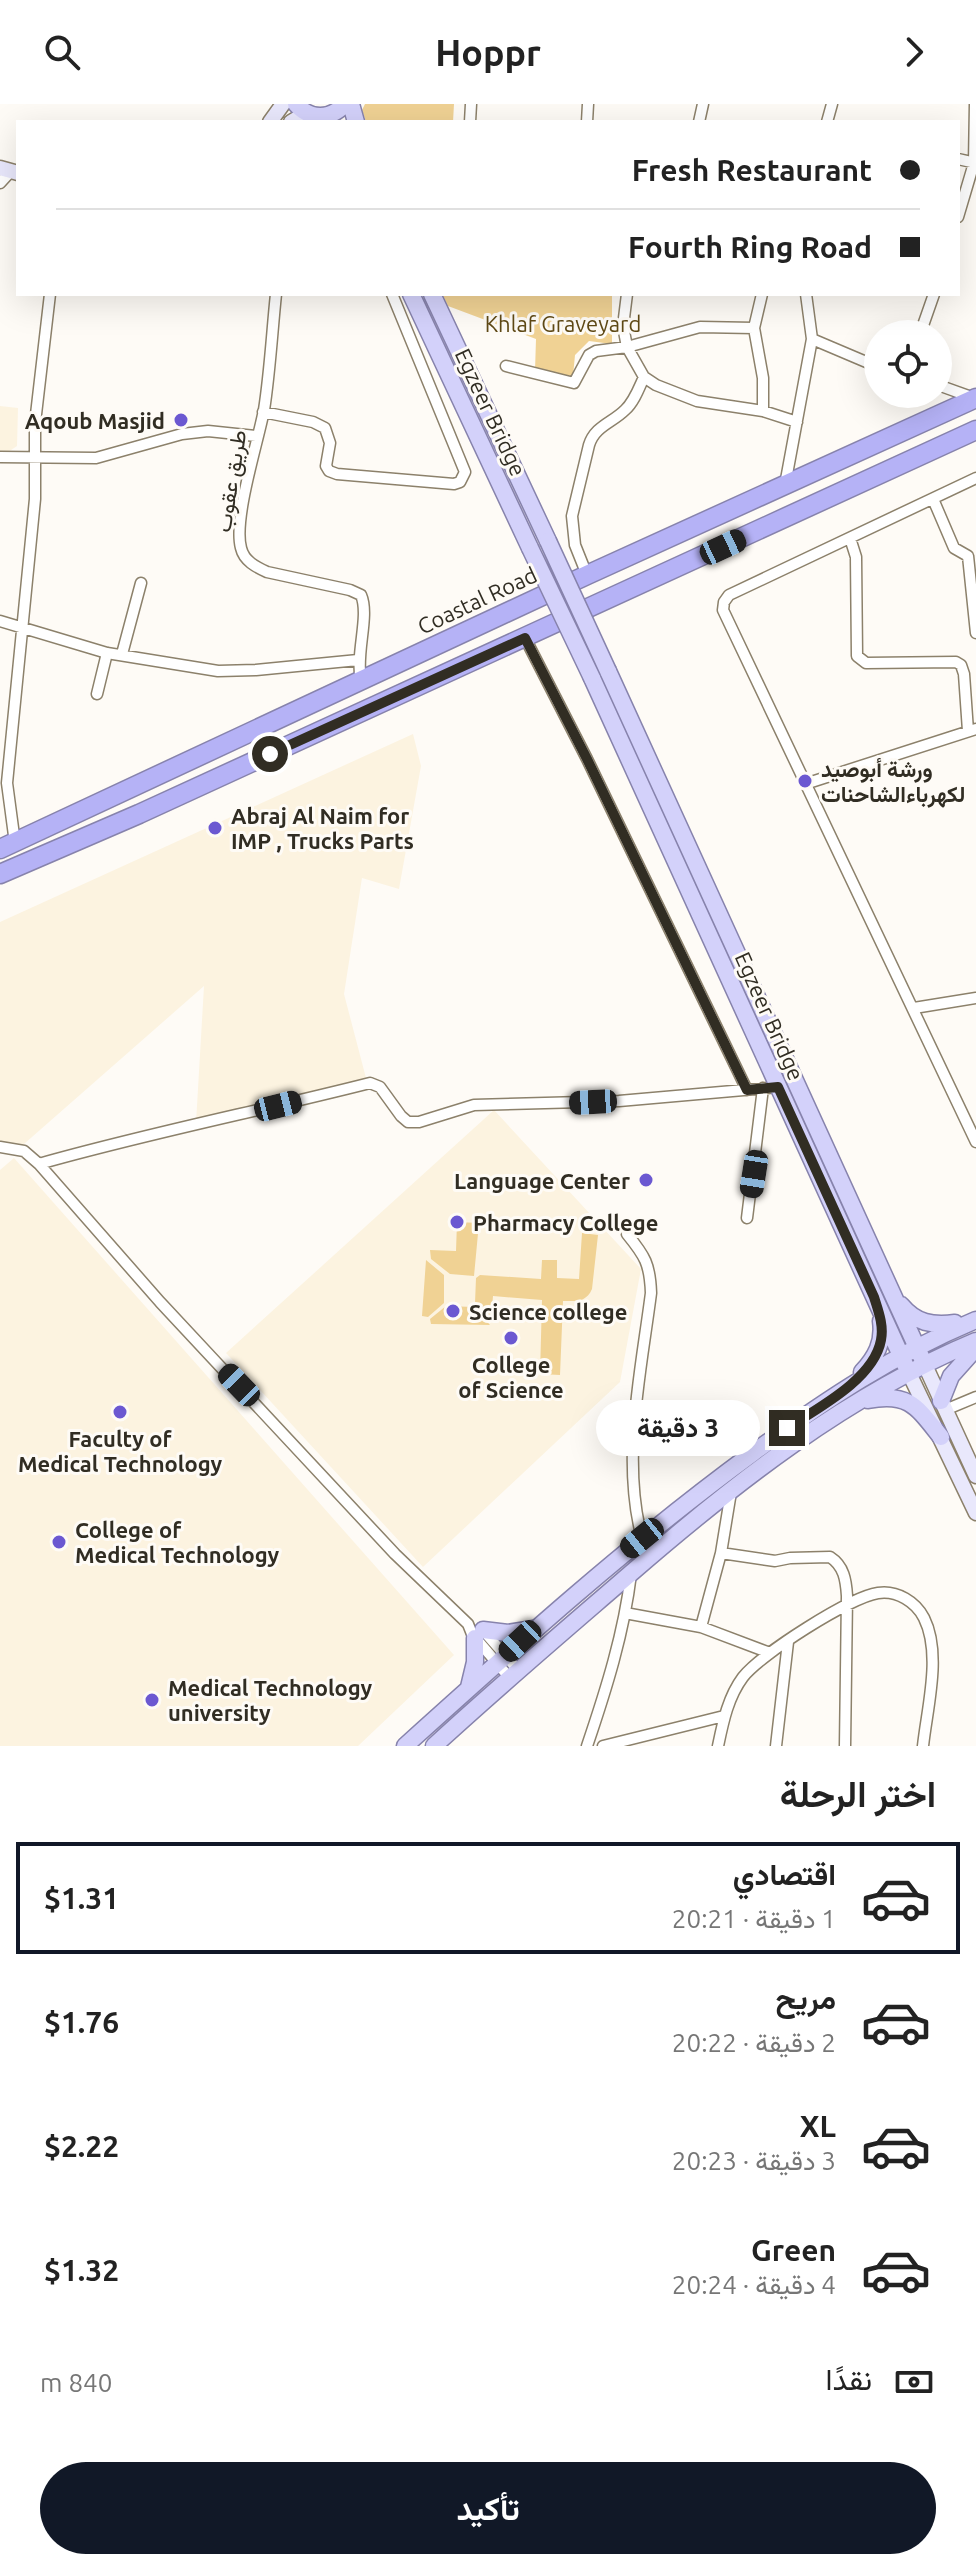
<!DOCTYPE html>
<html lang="ar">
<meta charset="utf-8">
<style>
:root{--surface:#fff;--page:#f2f2f2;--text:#222;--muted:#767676;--line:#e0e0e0;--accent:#111827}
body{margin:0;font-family:Ubuntu,Vazirmatn,sans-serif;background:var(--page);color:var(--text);direction:rtl;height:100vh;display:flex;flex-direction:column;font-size:30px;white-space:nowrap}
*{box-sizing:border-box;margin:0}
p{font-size:26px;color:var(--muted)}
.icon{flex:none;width:44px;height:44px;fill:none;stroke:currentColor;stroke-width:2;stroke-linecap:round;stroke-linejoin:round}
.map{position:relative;height:1642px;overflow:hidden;direction:ltr}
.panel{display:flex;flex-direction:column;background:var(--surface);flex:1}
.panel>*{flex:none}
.banner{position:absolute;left:16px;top:16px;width:944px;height:176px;border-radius:0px;box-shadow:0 8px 32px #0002;direction:rtl;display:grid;align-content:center;height:176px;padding:0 40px;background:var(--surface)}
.buttons{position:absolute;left:864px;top:216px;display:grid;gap:16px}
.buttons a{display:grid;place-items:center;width:88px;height:88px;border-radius:50%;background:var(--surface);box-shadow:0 8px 32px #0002;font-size:40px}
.end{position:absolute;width:36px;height:36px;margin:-18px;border:10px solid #312d23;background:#fff;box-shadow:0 0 0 4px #fff}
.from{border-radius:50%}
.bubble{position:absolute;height:56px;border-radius:28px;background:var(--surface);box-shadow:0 8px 32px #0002;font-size:26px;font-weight:700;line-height:56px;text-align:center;direction:rtl}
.car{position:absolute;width:24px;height:48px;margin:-24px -12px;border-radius:10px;box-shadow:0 0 6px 2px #0007;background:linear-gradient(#222 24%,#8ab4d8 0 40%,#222 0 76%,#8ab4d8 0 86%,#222 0)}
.banner b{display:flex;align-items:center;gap:28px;height:76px;font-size:30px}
.banner b+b{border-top:2px solid var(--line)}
.banner i{width:20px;height:20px;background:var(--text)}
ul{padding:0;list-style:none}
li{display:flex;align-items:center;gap:24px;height:112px;margin:0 16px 12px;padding:0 24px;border:4px solid transparent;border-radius:0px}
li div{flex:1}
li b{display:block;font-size:30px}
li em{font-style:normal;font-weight:700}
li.current{border-color:var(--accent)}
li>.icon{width:72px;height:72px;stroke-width:1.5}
h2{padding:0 40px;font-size:36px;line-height:96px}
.pay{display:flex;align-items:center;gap:20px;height:88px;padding:0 40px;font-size:30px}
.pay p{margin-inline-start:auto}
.primary-button{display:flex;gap:16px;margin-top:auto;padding:16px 40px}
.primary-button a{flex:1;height:92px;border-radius:48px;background:var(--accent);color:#fff;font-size:32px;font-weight:700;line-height:92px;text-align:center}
header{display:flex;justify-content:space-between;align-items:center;height:104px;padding:0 40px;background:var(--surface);font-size:36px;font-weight:700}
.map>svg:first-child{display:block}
.built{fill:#fcf3e0}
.green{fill:#f0d294}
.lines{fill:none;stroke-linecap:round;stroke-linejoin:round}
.street-casing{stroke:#8c816b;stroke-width:13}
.secondary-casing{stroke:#8c816b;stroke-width:17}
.primary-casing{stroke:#8783ac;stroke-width:19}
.highway-casing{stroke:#8783ac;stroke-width:21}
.street{stroke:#fff;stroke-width:10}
.secondary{stroke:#e9e8fc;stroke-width:14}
.primary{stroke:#d3d1fa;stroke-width:16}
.highway{stroke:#b5b2f6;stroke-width:18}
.primary-bridge-casing{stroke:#8783ac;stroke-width:19;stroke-linecap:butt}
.primary-bridge{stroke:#d3d1fa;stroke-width:16}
.route{stroke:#312d23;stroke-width:10}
.poi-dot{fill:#6b58d1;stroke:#fefbf6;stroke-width:3}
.labels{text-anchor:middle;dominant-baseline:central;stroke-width:6;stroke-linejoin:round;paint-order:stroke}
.park-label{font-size:22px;fill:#5f4915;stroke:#fefbf6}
.street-label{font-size:22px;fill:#312d23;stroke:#fefbf6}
.poi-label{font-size:22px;font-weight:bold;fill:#312d23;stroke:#fefbf6;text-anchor:start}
</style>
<header><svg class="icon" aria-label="forward" viewBox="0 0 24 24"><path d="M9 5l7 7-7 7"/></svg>Hoppr<svg class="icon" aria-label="search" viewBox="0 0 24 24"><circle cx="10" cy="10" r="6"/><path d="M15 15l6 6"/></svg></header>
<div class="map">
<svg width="976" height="1642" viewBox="0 0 976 1642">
<rect width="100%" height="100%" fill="#fefbf6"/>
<!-- built -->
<path class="built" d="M0 302 18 304 17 342 8 348 0 349Z
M413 630 421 662 399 785 362 774 344 890 366 974 196 1019 204 882 24 1040 0 1039V818Z
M494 1006 641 1165 620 1278 423 1463 226 1249Z
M14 1054 454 1551 358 1642H0V1066Z"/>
<!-- green -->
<path class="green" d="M365 0H454L453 18H366L362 6Z
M442 190H612V240L589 237 575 251 573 272 535 267 536 235 448 202Z
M457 1118 479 1119 474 1172 450 1170 431 1155 430 1146 456 1147Z
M582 1129 598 1131 592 1185C586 1199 575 1197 563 1197L560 1271 540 1270 542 1196 493 1192 491 1216 475 1199 476 1174 480 1171 541 1175 542 1156H557V1174L579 1175Z
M426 1156 444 1171V1199L428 1213 422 1212Z
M446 1202 474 1203 490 1221 431 1220 430 1215Z"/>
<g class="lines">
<!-- street casing -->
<g class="street-casing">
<path id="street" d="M470 18 471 0
M587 18 588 0
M699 18 703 0
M827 18 832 0
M958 55 976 59
M0 79 11 67
M958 113 974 59 975 0
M276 190C272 228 270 268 264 306 258 338 233 415 241 444 244 457 256 463 267 468L350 486 361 491C370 512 355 550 361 577
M627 190 623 222 627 243 644 273 656 281 697 297 763 307 797 318
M762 190 754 224 763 274V307
M920 230 934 190
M812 235 878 263
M506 262 574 279 589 251 596 247 627 243 700 223 754 224
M938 281 974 294
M263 308 313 318 325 324 330 339 326 362 329 367 337 370 454 380 460 378 465 368 392 190
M0 353 96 354 182 330 208 327 256 332
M976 374 729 491 724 498 723 506 976 1038
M785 381 812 235 806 190
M933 395 954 444 968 452 976 529
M850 434 856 453 857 552 866 559 956 558 961 561 964 570 968 627
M587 471 575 441 572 412 589 341C595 322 612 319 625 306 634 298 639 284 644 273
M0 517 107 549 218 567 256 566 358 556
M525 534 587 655 747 986
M122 550 141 479
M97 590 107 549
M805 680 976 625
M15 739 7 679 35 395V319L50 190
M914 904 976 894
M0 1043 24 1047 39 1060 160 1198 395 1450 468 1520 472 1530 509 1573
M39 1060C148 1029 260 1007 370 979L380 983 401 1012 408 1018H419L474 1001 619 997 778 983
M747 1114 763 984
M627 1130C645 1152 650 1160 651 1189 641 1268 621 1355 642 1434
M945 1306 976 1293
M721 1449 775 1457 790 1454 830 1453C844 1462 846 1476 847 1492L845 1642
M625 1509 701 1523 770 1549
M701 1523 721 1449 731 1388
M482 1525 517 1565
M587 1642C606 1586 624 1529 631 1470
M603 1642 724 1612
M718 1642C723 1618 728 1593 743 1573 761 1550 850 1493 878 1489 897 1486 916 1498 924 1514 942 1550 927 1604 923 1642
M776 1642 788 1538"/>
</g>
<!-- secondary casing -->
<g class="secondary-casing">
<path id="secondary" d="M270 18 283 0
M291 18 306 9
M0 64 18 69
M924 1259 976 1372
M908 1267 976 1409"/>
</g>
<!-- primary casing -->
<g class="primary-casing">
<path id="primary" d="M296 0C310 16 330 16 345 0
M351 0 356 18
M411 190 530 444
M432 190 548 437
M608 567 924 1259
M592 574 908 1267
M901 1201C916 1219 932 1222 955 1219
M862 1268C876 1253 884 1238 881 1217
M868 1296C909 1288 917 1303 941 1333
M941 1297 951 1272 976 1244
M483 1526 508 1529 532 1525
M469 1583 475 1558V1534
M405 1642C518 1540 630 1439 753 1349 824 1297 894 1250 976 1216
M434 1642C498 1583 564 1527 630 1470 735 1379 847 1291 976 1237"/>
</g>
<!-- highway casing -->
<g class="highway-casing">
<path id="highway" d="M0 745 587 471 976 294
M0 770 139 710 976 326"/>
</g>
<!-- street -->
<use href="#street" class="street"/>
<!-- secondary -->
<use href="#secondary" class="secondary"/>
<!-- primary -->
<use href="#primary" class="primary"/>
<!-- highway -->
<use href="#highway" class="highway"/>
<!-- primary-bridge casing -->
<g class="primary-bridge-casing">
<path id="primary-bridge" d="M548 437 608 567
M530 444 592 574"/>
</g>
<!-- primary-bridge -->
<use href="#primary-bridge" class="primary-bridge"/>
</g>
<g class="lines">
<!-- route -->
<path class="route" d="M270 650 525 534 587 655 747 986 778 983 874 1193C878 1206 884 1221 881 1236 874 1275 818 1304 787 1324"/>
</g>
<!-- markers -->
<g class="poi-dot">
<circle cx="181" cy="316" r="8"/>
<circle cx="805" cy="677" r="8"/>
<circle cx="215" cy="724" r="8"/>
<circle cx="646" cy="1076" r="8"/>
<circle cx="457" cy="1118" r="8"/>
<circle cx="453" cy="1207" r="8"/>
<circle cx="511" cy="1234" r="8"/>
<circle cx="120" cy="1308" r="8"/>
<circle cx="59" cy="1438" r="8"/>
<circle cx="152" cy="1596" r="8"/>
</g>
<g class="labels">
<!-- park labels -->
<g class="park-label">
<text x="563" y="219">Khlaf Graveyard</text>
</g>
<!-- street labels -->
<g class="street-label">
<text transform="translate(491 308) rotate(65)">Egzeer Bridge</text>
<text transform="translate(230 377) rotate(-81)">طريق عقوب</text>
<text transform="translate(477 496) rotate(-25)">Coastal Road</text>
<text transform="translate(770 912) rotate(66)">Egzeer Bridge</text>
</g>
<!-- poi labels -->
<g class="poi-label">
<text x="165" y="316" text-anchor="end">Aqoub Masjid</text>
<text x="821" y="664">ورشة أبوصيد<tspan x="821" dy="25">لكهرباءالشاحنات</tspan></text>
<text x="231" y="711">Abraj Al Naim for<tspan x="231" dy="25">IMP , Trucks Parts</tspan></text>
<text x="630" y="1076" text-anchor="end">Language Center</text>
<text x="473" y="1118">Pharmacy College</text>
<text x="469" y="1207">Science college</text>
<text x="511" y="1260" text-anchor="middle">College<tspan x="511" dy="25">of Science</tspan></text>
<text x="120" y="1334" text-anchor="middle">Faculty of<tspan x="120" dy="25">Medical Technology</tspan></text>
<text x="75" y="1425">College of<tspan x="75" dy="25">Medical Technology</tspan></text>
<text x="168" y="1583">Medical Technology<tspan x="168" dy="25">university</tspan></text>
</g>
</g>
</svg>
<div class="buttons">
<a><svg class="icon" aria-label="locate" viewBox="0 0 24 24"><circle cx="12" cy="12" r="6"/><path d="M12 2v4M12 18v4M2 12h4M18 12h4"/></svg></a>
</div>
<i class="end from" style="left:270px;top:650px"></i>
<i class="end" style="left:787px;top:1324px"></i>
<div class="bubble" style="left:596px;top:1296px;width:164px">3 دقيقة</div>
<i class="car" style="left:723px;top:443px;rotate:65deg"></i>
<i class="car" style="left:593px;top:998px;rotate:267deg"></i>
<i class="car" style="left:278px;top:1002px;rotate:76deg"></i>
<i class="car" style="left:754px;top:1070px;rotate:189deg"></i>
<i class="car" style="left:239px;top:1281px;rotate:316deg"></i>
<i class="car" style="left:642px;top:1434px;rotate:231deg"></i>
<i class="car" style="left:520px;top:1537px;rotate:227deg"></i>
<div class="banner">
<b><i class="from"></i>Fresh Restaurant</b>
<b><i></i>Fourth Ring Road</b>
</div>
</div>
<section class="panel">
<h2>اختر الرحلة</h2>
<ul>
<li class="current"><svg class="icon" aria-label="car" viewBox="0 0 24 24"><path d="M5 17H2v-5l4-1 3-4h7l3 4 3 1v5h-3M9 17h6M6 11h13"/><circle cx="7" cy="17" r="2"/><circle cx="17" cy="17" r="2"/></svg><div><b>اقتصادي</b><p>1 دقيقة · 20:21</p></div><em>$1.31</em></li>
<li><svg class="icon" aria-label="car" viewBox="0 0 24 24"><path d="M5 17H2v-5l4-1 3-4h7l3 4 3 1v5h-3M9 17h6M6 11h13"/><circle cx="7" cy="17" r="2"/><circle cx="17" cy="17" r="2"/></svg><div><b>مريح</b><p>2 دقيقة · 20:22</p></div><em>$1.76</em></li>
<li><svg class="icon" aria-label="car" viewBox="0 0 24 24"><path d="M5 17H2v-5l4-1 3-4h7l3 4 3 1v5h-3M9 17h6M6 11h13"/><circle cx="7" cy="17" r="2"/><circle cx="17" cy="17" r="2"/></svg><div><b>XL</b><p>3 دقيقة · 20:23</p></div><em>$2.22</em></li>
<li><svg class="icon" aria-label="car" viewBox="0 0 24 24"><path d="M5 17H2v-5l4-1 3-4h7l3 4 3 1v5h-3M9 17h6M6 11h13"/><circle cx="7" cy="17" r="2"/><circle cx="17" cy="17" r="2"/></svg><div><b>Green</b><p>4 دقيقة · 20:24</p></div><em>$1.32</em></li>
</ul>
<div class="pay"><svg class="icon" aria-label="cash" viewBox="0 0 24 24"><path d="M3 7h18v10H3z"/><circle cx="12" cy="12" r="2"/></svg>نقدًا<p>840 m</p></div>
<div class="primary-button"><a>تأكيد</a></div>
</section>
